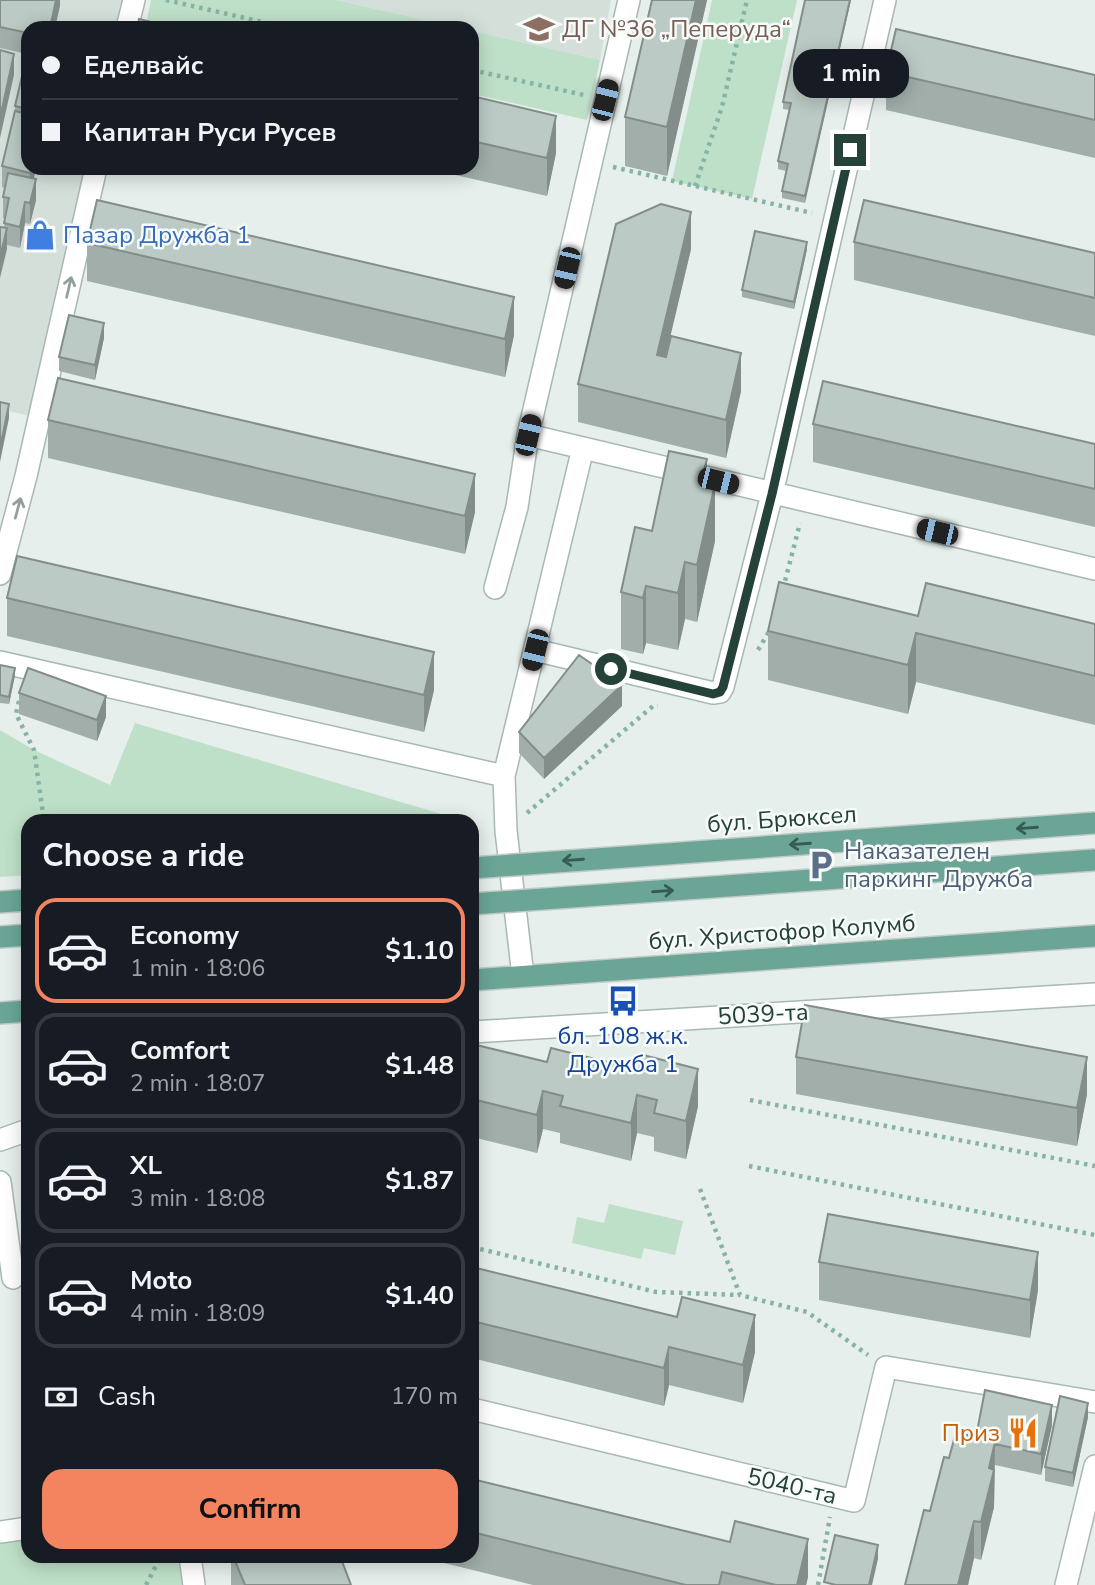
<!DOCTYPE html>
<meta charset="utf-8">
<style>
:root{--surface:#171b24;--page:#20242c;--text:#f1f3f6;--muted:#9ea1a6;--line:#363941;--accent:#f4845f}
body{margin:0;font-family:"Nunito Sans",sans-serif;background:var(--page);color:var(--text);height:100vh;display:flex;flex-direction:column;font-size:26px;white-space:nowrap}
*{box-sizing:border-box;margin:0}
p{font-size:23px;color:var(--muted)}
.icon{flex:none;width:38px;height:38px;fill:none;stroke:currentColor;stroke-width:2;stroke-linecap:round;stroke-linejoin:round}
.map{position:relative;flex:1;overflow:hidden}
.details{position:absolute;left:21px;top:814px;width:458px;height:749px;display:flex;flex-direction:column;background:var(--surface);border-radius:21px;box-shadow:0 4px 18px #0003}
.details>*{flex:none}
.hud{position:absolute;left:21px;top:21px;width:458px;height:154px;border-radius:21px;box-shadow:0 4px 18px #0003;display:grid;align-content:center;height:154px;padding:0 21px;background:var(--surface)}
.end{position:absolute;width:32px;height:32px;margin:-16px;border:9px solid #24423a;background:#fff;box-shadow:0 0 0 4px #fff}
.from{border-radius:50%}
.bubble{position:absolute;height:49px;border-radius:21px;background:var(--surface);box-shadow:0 4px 18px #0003;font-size:23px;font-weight:700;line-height:49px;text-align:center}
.car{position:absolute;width:21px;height:42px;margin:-21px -10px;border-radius:9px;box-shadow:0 0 5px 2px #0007;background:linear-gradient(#222 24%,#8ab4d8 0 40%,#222 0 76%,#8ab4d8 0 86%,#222 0)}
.hud b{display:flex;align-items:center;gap:24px;height:66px;font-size:26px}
.hud b+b{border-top:2px solid var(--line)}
.hud i{width:18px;height:18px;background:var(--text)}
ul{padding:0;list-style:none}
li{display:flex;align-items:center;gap:21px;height:105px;margin:0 14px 10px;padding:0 7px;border:4px solid var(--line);border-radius:21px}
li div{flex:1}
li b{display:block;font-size:26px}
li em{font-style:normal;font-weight:700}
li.active{border-color:var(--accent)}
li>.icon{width:63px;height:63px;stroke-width:1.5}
h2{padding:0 21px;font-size:32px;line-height:84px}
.pay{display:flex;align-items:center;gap:18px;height:77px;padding:0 21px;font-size:26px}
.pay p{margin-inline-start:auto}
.cta{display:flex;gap:14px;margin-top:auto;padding:14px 21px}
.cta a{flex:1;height:80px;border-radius:21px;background:var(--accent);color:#111;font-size:28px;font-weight:700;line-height:80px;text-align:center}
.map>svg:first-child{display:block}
.built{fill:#d4dfda}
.green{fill:#bfe0c8}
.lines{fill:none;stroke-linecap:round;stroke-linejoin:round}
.minor-casing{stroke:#a8b8b2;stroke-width:24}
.major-casing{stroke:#c2cac8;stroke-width:24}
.path{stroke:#86b3a5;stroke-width:4.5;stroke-dasharray:3.5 5;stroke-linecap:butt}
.minor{stroke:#fff;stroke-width:21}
.major{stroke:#6aa596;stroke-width:21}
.major-bridge-casing{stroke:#c2cac8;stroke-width:24;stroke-linecap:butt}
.major-bridge{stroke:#6aa596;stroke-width:21}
.wall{fill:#a1aea9}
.shaded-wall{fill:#838d89}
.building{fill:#bbcac4;stroke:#838d89;stroke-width:2}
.oneway{stroke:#92a09c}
.oneway2{stroke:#365b51}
.route{stroke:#24423a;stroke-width:9}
.labels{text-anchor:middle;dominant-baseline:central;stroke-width:5;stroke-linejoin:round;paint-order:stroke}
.education-label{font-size:24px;fill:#785e54;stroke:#f7fbf9;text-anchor:start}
.shop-label{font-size:24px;fill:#366cbe;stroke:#f7fbf9;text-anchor:start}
.street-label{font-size:24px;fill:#24423a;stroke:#f7fbf9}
.service-label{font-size:24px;fill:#4e5e75;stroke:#f7fbf9;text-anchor:start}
.transit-label{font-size:24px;fill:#164399;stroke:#f7fbf9}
.food-label{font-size:24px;fill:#c56008;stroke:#f7fbf9;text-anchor:end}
</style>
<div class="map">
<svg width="1095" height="1585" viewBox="0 0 1095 1585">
<rect width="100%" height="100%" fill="#e6efeb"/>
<!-- built -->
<path class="built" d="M0 0H134L127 28H28V168H96L39 418 0 409Z
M336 0H611L600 60 473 31 472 28H460Z"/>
<!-- green -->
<path class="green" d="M151 0H336L460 28H183L147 20Z
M712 0H797L752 199 672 181Z
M473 31 600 60 587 120 473 94Z
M135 723 465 821H28V875L0 877V730L34 750 110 785Z
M609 1204 683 1221 675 1255 644 1248 641 1259 572 1243 577 1217 604 1223Z
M28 1528V1556H190L194 1585H0V1532Z"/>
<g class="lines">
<!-- minor casing -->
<g class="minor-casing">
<path id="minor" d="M127 28 134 0
M528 435 1095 569
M0 574 26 476 96 168
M495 588 517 507 528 435 629 0
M535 650 713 693 720 692 723 687 772 494 885 0
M0 662 504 776
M523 976 506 831 504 776 583 448
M472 1032 1095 994
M0 1140 28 1130
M0 1182 13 1278
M472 1409 854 1501 886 1367 1095 1402
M0 1532 28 1528
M190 1556 194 1585
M1066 1585 1095 1466"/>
</g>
<!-- major casing -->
<g class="major-casing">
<path id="major" d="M0 902 28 900
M0 937 28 935
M472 980 1095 936
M0 1013 28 1011"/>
</g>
<!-- path -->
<path class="path" d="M166 0 289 28
M472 70 584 95
M613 167 812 213
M695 186 722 107 747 0
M783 589 800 523
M758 650 770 630
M19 701 16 714 34 750 44 821
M527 813 653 706H658
M750 1100 1095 1166
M749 1166 1095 1235
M700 1189 740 1295 807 1312 868 1355
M472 1247 656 1292 740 1295
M146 1585 161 1556
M818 1585 830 1517"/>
<!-- minor -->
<use href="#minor" class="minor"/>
<!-- major -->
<use href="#major" class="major"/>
<!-- major-bridge casing -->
<g class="major-bridge-casing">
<path id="major-bridge" d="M472 868 1095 823
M472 904 1095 860"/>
</g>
<!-- major-bridge -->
<use href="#major-bridge" class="major-bridge"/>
</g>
<!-- wall -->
<path class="wall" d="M0 0H60V6L28 28V168H36L34 179 36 200 30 224 25 223 20 248 7 245V249L4 227 5 218H3V197L5 188 2 187V166L15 111V106L27 54 0 48Z
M652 0H707L667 176 625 166V117Z
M805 0V203L782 198V191L786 171 778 169V161L789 110 783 109V102Z
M886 72 1095 75V158L886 110Z
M472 96 556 153 547 196 425 168H472Z
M854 242 1095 253V336L854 280Z
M87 243 514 335 505 377 87 281Z
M691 249 665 357 741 391 726 458 578 422V384Z
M807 249 794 309 742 297V290Z
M104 338 95 380 59 371V357Z
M48 420 475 512 465 554 48 458Z
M813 424 1095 444V527L813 462Z
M707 483 715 541 697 622 685 619 678 650 646 643 643 654 621 649V592L652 531Z
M7 598 434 690 424 732 7 636Z
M918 616 1095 624V725L916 682 908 714 768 680V631Z
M0 665 15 675 9 704 0 703Z
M19 693 106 717 97 741 19 714Z
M622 706 544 779 519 753V732Z
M472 1044 547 1062 698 1106 686 1159 654 1151V1137L637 1133 631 1161 560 1143V1133L543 1129 537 1153 472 1137Z
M796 1057 1087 1094 1077 1146 796 1094Z
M819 1262 1038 1290 1030 1338 819 1300Z
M472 1267 755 1352 743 1403 669 1385 664 1406 472 1358Z
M1088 1417 1073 1487 1045 1481V1467Z
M1052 1425 1041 1475 995 1465 994 1507 981 1560 974 1558 968 1585H905L949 1458 976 1437Z
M472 1479 808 1577 806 1585H533L440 1562V1556H472Z
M231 1556H340L351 1585H231Z"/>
<!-- shaded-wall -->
<path class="shaded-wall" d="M56 0H60V6L55 28H50Z
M696 0H707L667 176V127Z
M850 0H851L805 203V196Z
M14 54V75L0 138V118Z
M556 116V153L547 196V158Z
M31 168H36L30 193V173Z
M36 179V200L30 224V203Z
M25 202V223L20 248V227Z
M691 212V249L657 393V355Z
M7 228V249L0 278V257Z
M807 242V249L794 309V302Z
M514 297V335L505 377V339Z
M104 323V338L95 380V365Z
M741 353V391L726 458V420Z
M9 404V418L0 462V448Z
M707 459V516L701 482Z
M475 474V512L465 554V516Z
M715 484V541L697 622V565Z
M685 562V619L678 650V593Z
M646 586V643L643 654V598Z
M916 633V682L908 714V665Z
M434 652V690L424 732V695Z
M15 668V675L9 704V697Z
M622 685V706L544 779V758Z
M106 696V717L97 741V720Z
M1087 1057V1094L1077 1146V1108Z
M698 1069V1106L686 1159V1121Z
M543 1091V1129L537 1153V1115Z
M637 1095V1133L631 1161V1123Z
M1038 1252V1290L1030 1338V1300Z
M755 1315V1352L743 1403V1365Z
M669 1347V1385L664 1406V1368Z
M1088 1403V1417L1073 1487V1473Z
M1052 1405V1425L1041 1475V1454Z
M995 1442 994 1507 981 1560V1522L989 1468Z
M974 1521V1558L968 1585H958Z
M808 1539V1577L806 1585H797Z
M878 1545V1559L872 1585H869Z"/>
<!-- building -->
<path class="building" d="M0 0H56L50 28H28V33L0 27Z
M652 0H696L667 127 625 117Z
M805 0H850L805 196 782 191 788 164 778 161 791 103 783 102Z
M139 19 177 28H137Z
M896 29 1095 75V120L886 72Z
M0 50 14 54 0 118Z
M28 51V109L15 106Z
M472 96 556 116 547 158 472 141Z
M15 111 28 114V168H31L30 173 2 166Z
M8 173 36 179 30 203 25 202 20 227 4 223 9 198 3 197Z
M97 200 514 297 505 339 87 243Z
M864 200 1095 253V298L854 242Z
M661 204 691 212 657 355 666 357 671 336 741 353 726 420 578 384 616 224Z
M0 227 7 228 0 257Z
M755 231 807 242 794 302 742 290Z
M69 315 104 323 95 365 59 357Z
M58 378 475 474 465 516 48 420Z
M823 381 1095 444V489L813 424Z
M0 402 9 404 0 448Z
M669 451 707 459 701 482 715 484 697 565 685 562 678 593 646 586 643 598 621 592 635 527 652 531Z
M17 556 434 652 424 695 7 598Z
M779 582 918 616 926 583 1095 624V676L916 633 908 665 768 631Z
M579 655 622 685 544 758 519 732Z
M0 665 15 668 9 697 0 695Z
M28 668 106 696 97 720 19 693Z
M805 1005 1087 1057 1077 1108 796 1057Z
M472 1044 547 1062 551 1048 639 1070 643 1055 698 1069 686 1121 654 1113 657 1100 637 1095 631 1123 560 1106 563 1096 543 1091 537 1115 472 1099Z
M828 1214 1038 1252 1030 1300 819 1262Z
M472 1267 677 1317 682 1297 755 1315 743 1365 669 1347 664 1368 472 1321Z
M985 1390 1052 1405 1041 1454 995 1444V1442L976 1437Z
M1060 1396 1088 1403 1073 1473 1045 1467Z
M956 1432 995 1442 989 1468 994 1470 981 1522 974 1521 958 1585H905L924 1510 930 1511 944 1457 949 1458Z
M472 1479 730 1542 735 1521 808 1539 797 1585H776L722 1572 719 1585H686L472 1532Z
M835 1535 878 1545 869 1585H836L824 1582Z
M233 1556H340L351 1585H245Z"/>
<!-- one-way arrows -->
<defs><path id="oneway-shaft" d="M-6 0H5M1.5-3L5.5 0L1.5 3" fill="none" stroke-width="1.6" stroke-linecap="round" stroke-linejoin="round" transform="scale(1.75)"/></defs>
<g class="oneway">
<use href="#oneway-shaft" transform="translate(69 287) rotate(-77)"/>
<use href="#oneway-shaft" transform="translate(18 508) rotate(-75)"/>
</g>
<g class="oneway2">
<use href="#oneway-shaft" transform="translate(1027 828) rotate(176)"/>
<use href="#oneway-shaft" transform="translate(800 844) rotate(176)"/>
<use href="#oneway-shaft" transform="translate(573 860) rotate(176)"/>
<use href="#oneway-shaft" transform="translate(663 891) rotate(-4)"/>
</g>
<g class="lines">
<!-- route -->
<path class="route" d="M611 669 713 694 720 692 723 687 772 494 850 150"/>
</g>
<!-- icons -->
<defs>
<g id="school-bare" transform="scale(2.415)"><path d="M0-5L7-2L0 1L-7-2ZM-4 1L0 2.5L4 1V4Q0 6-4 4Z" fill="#8d6e63" stroke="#f7fbf9" stroke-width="2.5" paint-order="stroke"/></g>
<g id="shop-bare" transform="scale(2.415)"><path d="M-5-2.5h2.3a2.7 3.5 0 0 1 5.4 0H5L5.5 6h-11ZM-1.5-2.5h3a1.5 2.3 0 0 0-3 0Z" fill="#3f7fe0" stroke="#f7fbf9" stroke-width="2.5" paint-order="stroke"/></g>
<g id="parking-bare" transform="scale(2.415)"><path d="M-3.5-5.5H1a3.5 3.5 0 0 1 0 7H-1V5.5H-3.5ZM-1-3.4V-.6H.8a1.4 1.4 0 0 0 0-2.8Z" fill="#5c6f8a" stroke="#f7fbf9" stroke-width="2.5" paint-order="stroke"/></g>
<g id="bus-bare" transform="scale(2.415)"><path d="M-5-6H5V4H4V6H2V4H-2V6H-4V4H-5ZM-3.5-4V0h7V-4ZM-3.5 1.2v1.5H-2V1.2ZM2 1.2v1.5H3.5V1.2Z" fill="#1a4fb4" stroke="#f7fbf9" stroke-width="2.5" paint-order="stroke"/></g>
<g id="restaurant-bare" transform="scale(2.415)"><path d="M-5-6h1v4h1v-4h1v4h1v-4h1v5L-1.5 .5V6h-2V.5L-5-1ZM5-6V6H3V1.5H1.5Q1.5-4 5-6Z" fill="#e8710a" stroke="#f7fbf9" stroke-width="2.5" paint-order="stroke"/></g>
</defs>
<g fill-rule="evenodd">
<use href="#school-bare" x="539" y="29"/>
<use href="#shop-bare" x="40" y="235"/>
<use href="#parking-bare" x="821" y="865"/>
<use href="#bus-bare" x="623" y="1001"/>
<use href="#restaurant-bare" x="1023" y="1433"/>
</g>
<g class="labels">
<!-- education labels -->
<g class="education-label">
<text x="562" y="29">ДГ №36 „Пеперуда“</text>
</g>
<!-- shop labels -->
<g class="shop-label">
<text x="63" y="235">Пазар Дружба 1</text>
</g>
<!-- street labels -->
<g class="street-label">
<text transform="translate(782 819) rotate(-4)">бул. Брюксел</text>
<text transform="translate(782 932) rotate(-4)">бул. Христофор Колумб</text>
<text transform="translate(763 1014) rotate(-3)">5039-та</text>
<text transform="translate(792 1486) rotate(13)">5040-та</text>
</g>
<!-- service labels -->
<g class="service-label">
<text x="844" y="851">Наказателен<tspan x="844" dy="28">паркинг Дружба</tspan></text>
</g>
<!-- transit labels -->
<g class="transit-label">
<text x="623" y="1036">бл. 108 ж.к.<tspan x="623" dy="28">Дружба 1</tspan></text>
</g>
<!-- food labels -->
<g class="food-label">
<text x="1000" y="1433">Приз</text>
</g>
</g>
</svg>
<i class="end from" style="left:611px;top:669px"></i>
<i class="end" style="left:850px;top:150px"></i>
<div class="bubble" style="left:793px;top:49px;width:116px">1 min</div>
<i class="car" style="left:605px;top:100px;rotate:14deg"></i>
<i class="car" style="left:567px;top:268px;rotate:193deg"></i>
<i class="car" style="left:528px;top:435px;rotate:13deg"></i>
<i class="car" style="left:718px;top:481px;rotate:104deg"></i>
<i class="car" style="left:937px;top:532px;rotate:283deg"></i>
<i class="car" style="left:535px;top:650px;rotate:194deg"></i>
<div class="hud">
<b><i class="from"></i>Еделвайс</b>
<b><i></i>Капитан Руси Русев</b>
</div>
<section class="details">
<h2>Choose a ride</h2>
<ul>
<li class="active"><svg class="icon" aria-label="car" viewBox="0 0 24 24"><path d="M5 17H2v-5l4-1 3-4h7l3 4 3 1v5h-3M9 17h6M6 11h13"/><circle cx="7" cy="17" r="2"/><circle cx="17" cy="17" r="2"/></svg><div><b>Economy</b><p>1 min · 18:06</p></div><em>$1.10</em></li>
<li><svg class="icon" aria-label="car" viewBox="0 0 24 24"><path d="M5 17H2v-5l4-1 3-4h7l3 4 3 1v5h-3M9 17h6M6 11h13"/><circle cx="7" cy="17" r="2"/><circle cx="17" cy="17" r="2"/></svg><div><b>Comfort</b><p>2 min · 18:07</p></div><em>$1.48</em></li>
<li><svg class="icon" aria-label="car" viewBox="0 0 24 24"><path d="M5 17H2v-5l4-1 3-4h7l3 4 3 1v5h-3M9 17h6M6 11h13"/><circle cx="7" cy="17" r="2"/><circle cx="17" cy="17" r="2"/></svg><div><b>XL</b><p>3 min · 18:08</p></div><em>$1.87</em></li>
<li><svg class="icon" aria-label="car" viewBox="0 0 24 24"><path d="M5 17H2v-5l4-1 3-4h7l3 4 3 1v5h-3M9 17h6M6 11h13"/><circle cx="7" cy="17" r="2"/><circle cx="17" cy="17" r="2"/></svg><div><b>Moto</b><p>4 min · 18:09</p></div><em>$1.40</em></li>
</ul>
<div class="pay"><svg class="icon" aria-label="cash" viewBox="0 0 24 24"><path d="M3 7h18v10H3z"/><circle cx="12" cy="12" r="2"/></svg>Cash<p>170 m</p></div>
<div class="cta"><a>Confirm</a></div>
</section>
</div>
